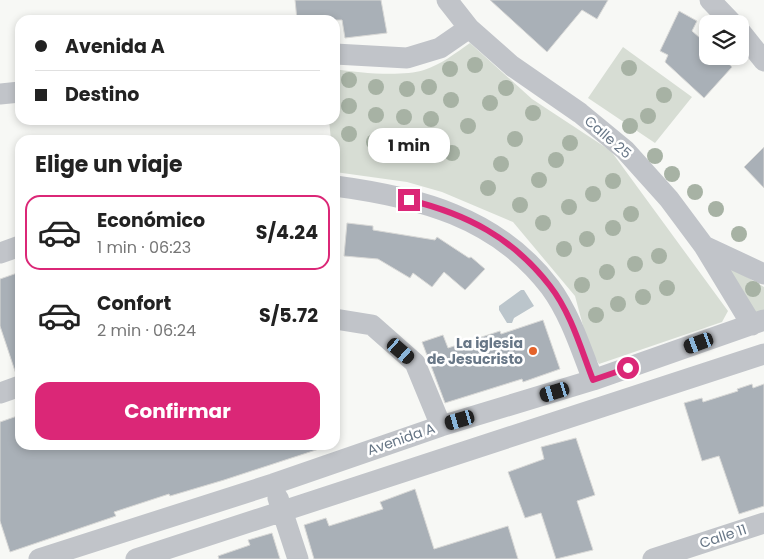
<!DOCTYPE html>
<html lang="es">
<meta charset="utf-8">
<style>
:root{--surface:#fff;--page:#f6f6f6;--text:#222;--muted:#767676;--line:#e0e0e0;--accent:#db2777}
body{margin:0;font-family:Poppins,sans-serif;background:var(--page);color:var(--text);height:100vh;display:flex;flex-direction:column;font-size:19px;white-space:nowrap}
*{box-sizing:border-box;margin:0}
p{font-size:16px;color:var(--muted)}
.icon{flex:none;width:28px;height:28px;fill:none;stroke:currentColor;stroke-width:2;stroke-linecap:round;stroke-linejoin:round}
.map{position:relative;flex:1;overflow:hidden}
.drawer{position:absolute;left:15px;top:135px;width:325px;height:315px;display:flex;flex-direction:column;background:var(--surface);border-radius:15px;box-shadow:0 2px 8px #0003}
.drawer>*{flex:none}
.top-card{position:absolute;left:15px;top:15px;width:325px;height:110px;border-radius:15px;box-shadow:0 2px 8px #0003;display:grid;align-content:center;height:110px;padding:0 20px;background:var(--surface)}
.fabs{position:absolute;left:699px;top:15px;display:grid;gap:10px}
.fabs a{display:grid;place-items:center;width:50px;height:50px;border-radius:10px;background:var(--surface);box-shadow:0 2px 8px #0003;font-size:25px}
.end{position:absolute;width:22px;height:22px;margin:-11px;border:6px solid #db2777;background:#fff;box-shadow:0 0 0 2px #fff}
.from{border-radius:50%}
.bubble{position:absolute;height:35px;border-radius:15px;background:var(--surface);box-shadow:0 2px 8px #0003;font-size:16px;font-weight:700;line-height:35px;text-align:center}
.car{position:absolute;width:15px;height:30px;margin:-15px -8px;border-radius:6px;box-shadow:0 0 4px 1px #0007;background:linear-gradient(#222 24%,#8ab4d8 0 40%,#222 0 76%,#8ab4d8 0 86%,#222 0)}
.top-card b{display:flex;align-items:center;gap:18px;height:48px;font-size:19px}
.top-card b+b{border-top:1px solid var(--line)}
.top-card i{width:12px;height:12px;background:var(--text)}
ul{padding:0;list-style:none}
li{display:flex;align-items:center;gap:15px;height:75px;margin:0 10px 8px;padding:0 10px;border:2px solid transparent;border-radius:15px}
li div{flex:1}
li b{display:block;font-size:19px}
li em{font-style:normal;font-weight:700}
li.active{border-color:var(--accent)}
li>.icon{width:45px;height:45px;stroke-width:1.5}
h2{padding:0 20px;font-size:22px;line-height:60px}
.cta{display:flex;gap:10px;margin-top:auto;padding:10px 20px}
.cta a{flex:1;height:58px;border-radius:15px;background:var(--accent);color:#fff;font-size:20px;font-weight:700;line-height:58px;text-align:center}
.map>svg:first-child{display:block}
.green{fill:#d7ddd4}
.water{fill:#bbc5cb}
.building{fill:#a9b0b7;stroke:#d9d9d7}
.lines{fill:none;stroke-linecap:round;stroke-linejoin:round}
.street{stroke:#c1c4c9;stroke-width:21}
.tree{fill:#a7b2a4}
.route{stroke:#db2777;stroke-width:6}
.poi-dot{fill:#e46229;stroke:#fff;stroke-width:2}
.labels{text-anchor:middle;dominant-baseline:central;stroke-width:5;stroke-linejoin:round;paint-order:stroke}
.street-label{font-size:14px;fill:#677686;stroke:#fff}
.poi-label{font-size:14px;font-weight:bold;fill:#677686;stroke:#fff;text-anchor:end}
</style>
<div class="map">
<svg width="764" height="559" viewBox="0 0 764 559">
<rect width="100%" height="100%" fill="#f7f8f5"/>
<!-- green -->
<path class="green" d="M470 43 532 99 611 151 728 311 722 322 599 364 589 348 575 296 513 222 442 192 407 182 335 172V140H331L329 120H335V69C358 73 402 77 424 70 440 65 456 53 470 43Z
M623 47 692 97 655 143 588 98Z
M721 262 764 287V311L752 316Z"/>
<!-- water -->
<path class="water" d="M521 290H524L534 306 514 318 512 323H507L499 310V306Z"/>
<!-- building -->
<path class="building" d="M295 0H381L387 33 345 38 342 20H297Z
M490 0H608L597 19 582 10 547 52Z
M679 11 697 21 692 31 708 45V56H720L732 67 704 98 665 62 668 55 660 51Z
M764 147V188L744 167Z
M347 223 373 226V230L435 240 437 237 469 258 471 257 485 269 465 290 444 272 432 287 413 273 410 278 378 259 344 256Z
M20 272V374H16L0 326V279Z
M543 320 560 369 523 382 522 379 445 403 422 342 443 335 448 348 500 331 501 334Z
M752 384 753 388 764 384V506L739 514 719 456 702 461 684 403 702 398 703 402 738 391 737 389Z
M20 415V445H318L319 449 224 480 170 496 169 494 114 512 116 516 10 552 0 521V422Z
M576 438 595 495 577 501 593 550 556 559 541 513 525 518 508 472 544 459 541 447Z
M415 489 434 549 508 526 518 559H314L304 525 326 518 329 526 383 509 380 502Z
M272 533 280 559H219L218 556 250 545 248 540Z"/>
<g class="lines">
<!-- street -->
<path class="street" d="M447 0 469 28 512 66 580 113 625 150 669 199 704 246 764 274
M710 0 733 24
M740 31 764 61
M335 54 407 58 440 48 469 28
M0 94 20 92
M335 186C418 197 497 217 550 287 570 314 581 349 593 380
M704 246 752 325
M0 253 20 246
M335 319 372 325 415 363 441 426
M0 393 20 386
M278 498 298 559
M39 559 273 484 441 426 593 380 764 320
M136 559 764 354
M653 559 764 523"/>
</g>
<!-- trees -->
<g class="tree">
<circle cx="475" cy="65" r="8"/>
<circle cx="629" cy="68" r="8"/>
<circle cx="450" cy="69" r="8"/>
<circle cx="349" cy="80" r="8"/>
<circle cx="376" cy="87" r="8"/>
<circle cx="429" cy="87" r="8"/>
<circle cx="506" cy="88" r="8"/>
<circle cx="407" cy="89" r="8"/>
<circle cx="664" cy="95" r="8"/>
<circle cx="451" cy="100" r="8"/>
<circle cx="490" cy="103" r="8"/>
<circle cx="349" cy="106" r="8"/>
<circle cx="533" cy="113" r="8"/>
<circle cx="376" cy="115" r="8"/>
<circle cx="648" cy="116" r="8"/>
<circle cx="404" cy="117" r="8"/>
<circle cx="431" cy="119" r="8"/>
<circle cx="468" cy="126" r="8"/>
<circle cx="630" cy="126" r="8"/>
<circle cx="349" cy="134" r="8"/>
<circle cx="515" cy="139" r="8"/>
<circle cx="374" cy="142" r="8"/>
<circle cx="570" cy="143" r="8"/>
<circle cx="398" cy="144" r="8"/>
<circle cx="426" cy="151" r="8"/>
<circle cx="452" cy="153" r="8"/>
<circle cx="655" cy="156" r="8"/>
<circle cx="556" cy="160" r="8"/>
<circle cx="501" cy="164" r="8"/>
<circle cx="672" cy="174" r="8"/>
<circle cx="539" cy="180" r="8"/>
<circle cx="613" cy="181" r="8"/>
<circle cx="488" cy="188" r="8"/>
<circle cx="695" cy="192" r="8"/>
<circle cx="593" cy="194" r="8"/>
<circle cx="520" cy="205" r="8"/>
<circle cx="569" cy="207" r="8"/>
<circle cx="716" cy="209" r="8"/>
<circle cx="631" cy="214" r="8"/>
<circle cx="543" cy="223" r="8"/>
<circle cx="613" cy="228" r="8"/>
<circle cx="739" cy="234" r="8"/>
<circle cx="587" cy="239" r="8"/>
<circle cx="564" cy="249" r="8"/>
<circle cx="659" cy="256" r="8"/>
<circle cx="635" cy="264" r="8"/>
<circle cx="607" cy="272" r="8"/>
<circle cx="582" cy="285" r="8"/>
<circle cx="667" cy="288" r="8"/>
<circle cx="753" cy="289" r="8"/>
<circle cx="643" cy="297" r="8"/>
<circle cx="618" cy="304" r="8"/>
<circle cx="596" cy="315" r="8"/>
</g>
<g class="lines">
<!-- route -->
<path class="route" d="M409 200C467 214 513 238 550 286 571 313 581 349 593 380L628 368"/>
</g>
<!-- markers -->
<circle class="poi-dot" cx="533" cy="351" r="5"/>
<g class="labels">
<!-- street labels -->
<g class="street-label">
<text transform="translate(608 137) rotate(41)">Calle 25</text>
<text transform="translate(401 439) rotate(-19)">Avenida A</text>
<text transform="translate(723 536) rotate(-18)">Calle 11</text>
</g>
<!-- poi labels -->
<g class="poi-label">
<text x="523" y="343">La iglesia<tspan x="523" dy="16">de Jesucristo</tspan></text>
</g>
</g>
</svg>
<div class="fabs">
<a><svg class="icon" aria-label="layers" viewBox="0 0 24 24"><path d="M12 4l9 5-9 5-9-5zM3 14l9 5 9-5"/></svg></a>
</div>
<i class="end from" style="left:628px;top:368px"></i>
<i class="end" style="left:409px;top:200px"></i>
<div class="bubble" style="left:368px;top:128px;width:82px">1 min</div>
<i class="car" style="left:699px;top:343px;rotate:250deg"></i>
<i class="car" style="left:401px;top:351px;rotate:131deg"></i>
<i class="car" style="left:555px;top:392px;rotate:253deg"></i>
<i class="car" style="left:460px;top:420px;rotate:254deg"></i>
<div class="top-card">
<b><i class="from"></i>Avenida A</b>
<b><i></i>Destino</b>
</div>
<section class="drawer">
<h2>Elige un viaje</h2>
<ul>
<li class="active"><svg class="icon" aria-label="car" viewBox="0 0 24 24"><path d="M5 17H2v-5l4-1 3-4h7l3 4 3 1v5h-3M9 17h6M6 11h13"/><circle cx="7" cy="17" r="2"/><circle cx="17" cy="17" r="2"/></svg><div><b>Económico</b><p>1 min · 06:23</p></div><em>S/4.24</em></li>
<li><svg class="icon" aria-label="car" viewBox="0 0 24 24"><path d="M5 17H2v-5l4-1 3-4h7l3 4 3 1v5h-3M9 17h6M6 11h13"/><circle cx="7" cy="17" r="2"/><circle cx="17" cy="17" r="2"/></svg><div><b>Confort</b><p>2 min · 06:24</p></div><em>S/5.72</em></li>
</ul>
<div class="cta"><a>Confirmar</a></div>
</section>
</div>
